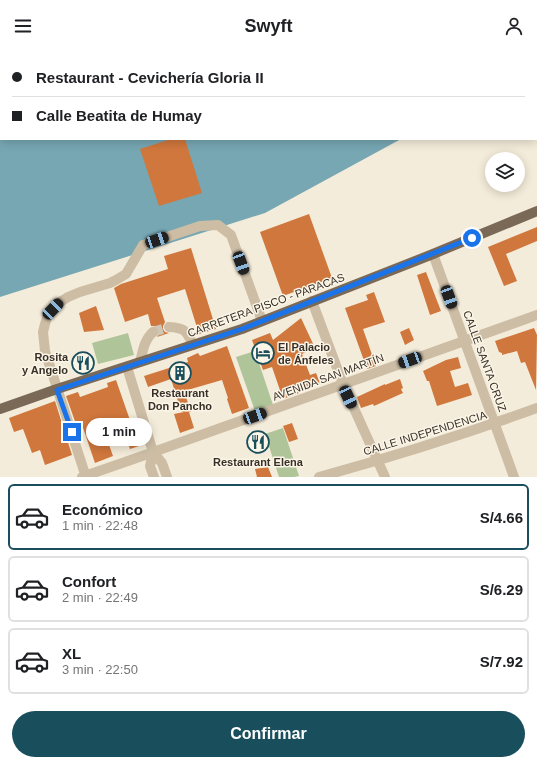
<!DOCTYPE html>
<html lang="es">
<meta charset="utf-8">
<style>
:root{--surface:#fff;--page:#f2f2f2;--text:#202124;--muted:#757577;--line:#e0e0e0;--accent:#194e5d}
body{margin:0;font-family:Arial,sans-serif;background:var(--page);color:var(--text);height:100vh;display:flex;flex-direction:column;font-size:15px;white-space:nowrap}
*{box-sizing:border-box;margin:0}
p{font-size:13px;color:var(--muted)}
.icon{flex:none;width:22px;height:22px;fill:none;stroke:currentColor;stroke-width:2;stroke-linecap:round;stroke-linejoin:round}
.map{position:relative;height:425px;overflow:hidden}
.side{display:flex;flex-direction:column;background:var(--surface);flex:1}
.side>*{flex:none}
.top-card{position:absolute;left:0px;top:0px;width:537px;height:88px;box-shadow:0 2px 10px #0003;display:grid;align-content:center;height:88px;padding:0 12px;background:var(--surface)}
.buttons{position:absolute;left:485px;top:100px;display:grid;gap:8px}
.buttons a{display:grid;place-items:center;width:40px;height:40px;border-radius:50%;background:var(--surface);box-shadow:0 2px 10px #0003;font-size:20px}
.end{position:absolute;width:18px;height:18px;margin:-9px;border:5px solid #1a73e8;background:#fff;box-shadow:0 0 0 2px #fff}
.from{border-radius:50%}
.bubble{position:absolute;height:28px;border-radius:14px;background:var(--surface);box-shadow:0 2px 10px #0003;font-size:13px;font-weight:600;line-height:28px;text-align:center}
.car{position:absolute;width:12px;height:24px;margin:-12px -6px;border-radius:5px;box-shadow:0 0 3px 1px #0007;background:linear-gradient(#222 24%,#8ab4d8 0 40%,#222 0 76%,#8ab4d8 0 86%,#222 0)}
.top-card b{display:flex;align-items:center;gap:14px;height:38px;font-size:15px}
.top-card b+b{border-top:1px solid var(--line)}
.top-card i{width:10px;height:10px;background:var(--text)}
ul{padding:7px 0 0;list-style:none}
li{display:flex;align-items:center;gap:12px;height:66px;margin:0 8px 6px;padding:0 4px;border:2px solid var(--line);border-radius:6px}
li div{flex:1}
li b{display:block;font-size:15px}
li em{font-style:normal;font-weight:600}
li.active{border-color:var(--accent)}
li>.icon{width:36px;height:36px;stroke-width:1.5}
.action{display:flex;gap:8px;margin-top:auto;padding:8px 12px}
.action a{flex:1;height:46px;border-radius:24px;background:var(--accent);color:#fff;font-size:16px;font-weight:600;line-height:46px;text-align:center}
header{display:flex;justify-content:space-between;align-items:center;height:52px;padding:0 12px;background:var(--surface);font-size:18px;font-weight:600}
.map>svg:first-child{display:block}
.green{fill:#afc499}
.water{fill:#77a7b3}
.building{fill:#d0773d}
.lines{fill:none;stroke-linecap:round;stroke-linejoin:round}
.minor-tunnel{stroke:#cec6b6;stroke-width:10;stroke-dasharray:10 5;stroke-linecap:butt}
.minor{stroke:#cdbda5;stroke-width:10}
.major{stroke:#7b6957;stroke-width:10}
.route{stroke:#1a73e8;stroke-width:5}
.labels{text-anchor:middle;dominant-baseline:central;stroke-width:3;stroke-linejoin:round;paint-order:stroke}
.street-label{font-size:11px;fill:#382f27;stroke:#fbf5e7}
.poi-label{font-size:11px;font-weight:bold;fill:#382f27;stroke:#fbf5e7}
</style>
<header><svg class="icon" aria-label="menu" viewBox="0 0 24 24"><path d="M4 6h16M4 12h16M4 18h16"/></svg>Swyft<svg class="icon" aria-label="person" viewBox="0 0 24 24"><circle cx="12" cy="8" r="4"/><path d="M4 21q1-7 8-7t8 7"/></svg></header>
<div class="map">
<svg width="537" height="425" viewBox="0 0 537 425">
<rect width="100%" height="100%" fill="#f4ecda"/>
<!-- green -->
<path class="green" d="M128 281 134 303 98 312 92 291Z
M255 299 273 353 255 359 236 305Z
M283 376 299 424 294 425H279L265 382Z"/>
<!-- water -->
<path class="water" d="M0 0H537V13H536V1H1V87H401L265 161 0 245Z"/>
<!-- building -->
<path class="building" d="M171 87H185L202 141 159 154 140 97Z
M309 162 332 226 283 244 260 180Z
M537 175V189L506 202 517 229 504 234 488 195Z
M191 196 216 277 199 282 185 237 157 246 165 270 163 274V277L165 280 169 281 157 285 159 282V278L155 274H151L148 262 125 270 114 236 121 232 168 217 164 204Z
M426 220 441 259 430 263 417 223Z
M374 240 385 270 363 277 376 314 367 317 345 256 368 248 366 243Z
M96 254 104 278 84 280 79 261Z
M301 266 315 296 302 302 310 323 316 321 320 331 298 339 299 341 283 347 272 315 263 318 252 288 270 281 273 288Z
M409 276 414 288 405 293 400 280Z
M534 276 537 283 536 338 525 310 521 311 517 299 502 303V301L499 300 495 289Z
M227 294 249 356 232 362 227 347 228 346 222 328 184 339 191 360H189L194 376 180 381 174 362 184 360 181 359 171 327 148 335 144 324 188 310 187 306 198 301 200 304Z
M87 303 91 316 79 320 75 307Z
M458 305 461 316 450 319 455 335 468 331 472 343 437 354 429 329H427L423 319 446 308Z
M400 327 403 336 401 337 403 341 374 354 373 352 361 356 357 345 385 332V333Z
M116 328 139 394 130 397 119 366 102 373 113 404 95 411 82 373 77 375 66 344 78 340 80 345 108 335 107 331Z
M55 349 72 403 45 413 40 398 32 401 23 377 14 380 9 366Z
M292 371 298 387 289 390 283 374Z
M263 380 268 394 253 399 248 385Z
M268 415 272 425H257L255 417Z"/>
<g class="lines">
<!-- minor-tunnel -->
<path class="minor-tunnel" d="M153 280 169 275"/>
<!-- minor -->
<path class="minor" d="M433 202 514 425
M312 249 343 332 385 425
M169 275C186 276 186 279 193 293
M140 310C143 299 144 288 153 280
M127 315 153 400 162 411 167 425
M153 400 150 414 154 425
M82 425 145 403 537 263
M86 425 45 299 43 280 45 272 48 263 60 250 68 245 80 240 110 231 116 228 126 222 143 193 200 174 218 173 231 183 262 269
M319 425C392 405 465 382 537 356"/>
<!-- major -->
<path class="major" d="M0 357 57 337 242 277 433 202 537 159"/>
</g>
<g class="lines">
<!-- route -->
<path class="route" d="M72 380 57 338 242 277 472 186"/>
</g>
<!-- icons -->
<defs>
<g id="hotel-ring" transform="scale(1.15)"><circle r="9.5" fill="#fbf5e7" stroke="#194e5d" stroke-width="1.5"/><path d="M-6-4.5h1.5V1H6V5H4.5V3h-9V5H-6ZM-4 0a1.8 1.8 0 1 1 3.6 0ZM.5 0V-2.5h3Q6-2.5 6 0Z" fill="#194e5d"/></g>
<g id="restaurant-ring" transform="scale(1.15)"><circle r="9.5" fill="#fbf5e7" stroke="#194e5d" stroke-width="1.5"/><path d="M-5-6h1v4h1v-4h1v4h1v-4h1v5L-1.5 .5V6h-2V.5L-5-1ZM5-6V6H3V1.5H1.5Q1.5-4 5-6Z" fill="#194e5d"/></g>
<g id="building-ring" transform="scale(1.15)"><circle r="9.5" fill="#fbf5e7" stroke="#194e5d" stroke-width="1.5"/><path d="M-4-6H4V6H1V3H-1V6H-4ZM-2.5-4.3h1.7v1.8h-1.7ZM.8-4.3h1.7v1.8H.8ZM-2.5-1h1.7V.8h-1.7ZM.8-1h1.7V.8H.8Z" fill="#194e5d"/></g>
</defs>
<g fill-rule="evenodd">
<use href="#hotel-ring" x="263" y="301"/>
<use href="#restaurant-ring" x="83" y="311"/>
<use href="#building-ring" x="180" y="321"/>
<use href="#restaurant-ring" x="258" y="390"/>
</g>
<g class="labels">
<!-- street labels -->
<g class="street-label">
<text transform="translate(266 253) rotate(-20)">CARRETERA PISCO - PARACAS</text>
<text transform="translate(485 309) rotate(70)">CALLE SANTA CRUZ</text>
<text transform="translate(328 325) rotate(-20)">AVENIDA SAN MARTÍN</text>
<text transform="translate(425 381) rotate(-17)">CALLE INDEPENDENCIA</text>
</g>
<!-- poi labels -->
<g class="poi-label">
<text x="278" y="295" text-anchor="start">El Palacio<tspan x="278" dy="13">de Ánfeles</tspan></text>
<text x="68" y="305" text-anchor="end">Rosita<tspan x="68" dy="13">y Angelo</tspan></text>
<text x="180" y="341">Restaurant<tspan x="180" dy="13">Don Pancho</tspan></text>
<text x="258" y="410">Restaurant Elena</text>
</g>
</g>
</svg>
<div class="buttons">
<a><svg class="icon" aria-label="layers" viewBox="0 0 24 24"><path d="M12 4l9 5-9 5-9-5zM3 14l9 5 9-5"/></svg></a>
</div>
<i class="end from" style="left:472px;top:186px"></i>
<i class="end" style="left:72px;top:380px"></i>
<div class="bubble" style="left:86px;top:366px;width:66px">1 min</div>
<i class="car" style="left:157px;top:188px;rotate:71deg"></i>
<i class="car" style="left:241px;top:211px;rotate:160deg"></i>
<i class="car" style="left:449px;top:245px;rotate:160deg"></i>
<i class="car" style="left:53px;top:257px;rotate:44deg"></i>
<i class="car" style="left:410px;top:308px;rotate:250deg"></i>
<i class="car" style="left:348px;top:345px;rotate:155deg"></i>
<i class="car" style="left:255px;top:364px;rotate:70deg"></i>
<div class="top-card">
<b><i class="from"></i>Restaurant - Cevichería Gloria II</b>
<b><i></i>Calle Beatita de Humay</b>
</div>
</div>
<section class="side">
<ul>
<li class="active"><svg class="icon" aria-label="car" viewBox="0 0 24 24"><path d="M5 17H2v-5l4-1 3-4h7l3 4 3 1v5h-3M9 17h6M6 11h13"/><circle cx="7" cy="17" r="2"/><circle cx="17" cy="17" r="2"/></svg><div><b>Económico</b><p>1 min · 22:48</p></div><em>S/4.66</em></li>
<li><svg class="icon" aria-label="car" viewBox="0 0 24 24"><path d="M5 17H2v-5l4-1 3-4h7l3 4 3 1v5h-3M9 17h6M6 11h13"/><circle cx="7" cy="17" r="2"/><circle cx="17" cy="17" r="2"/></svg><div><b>Confort</b><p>2 min · 22:49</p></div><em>S/6.29</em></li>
<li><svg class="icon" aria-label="car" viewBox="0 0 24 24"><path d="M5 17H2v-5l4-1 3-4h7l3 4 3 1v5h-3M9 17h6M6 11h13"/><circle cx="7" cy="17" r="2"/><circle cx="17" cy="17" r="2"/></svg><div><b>XL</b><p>3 min · 22:50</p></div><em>S/7.92</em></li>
</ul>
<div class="action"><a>Confirmar</a></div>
</section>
